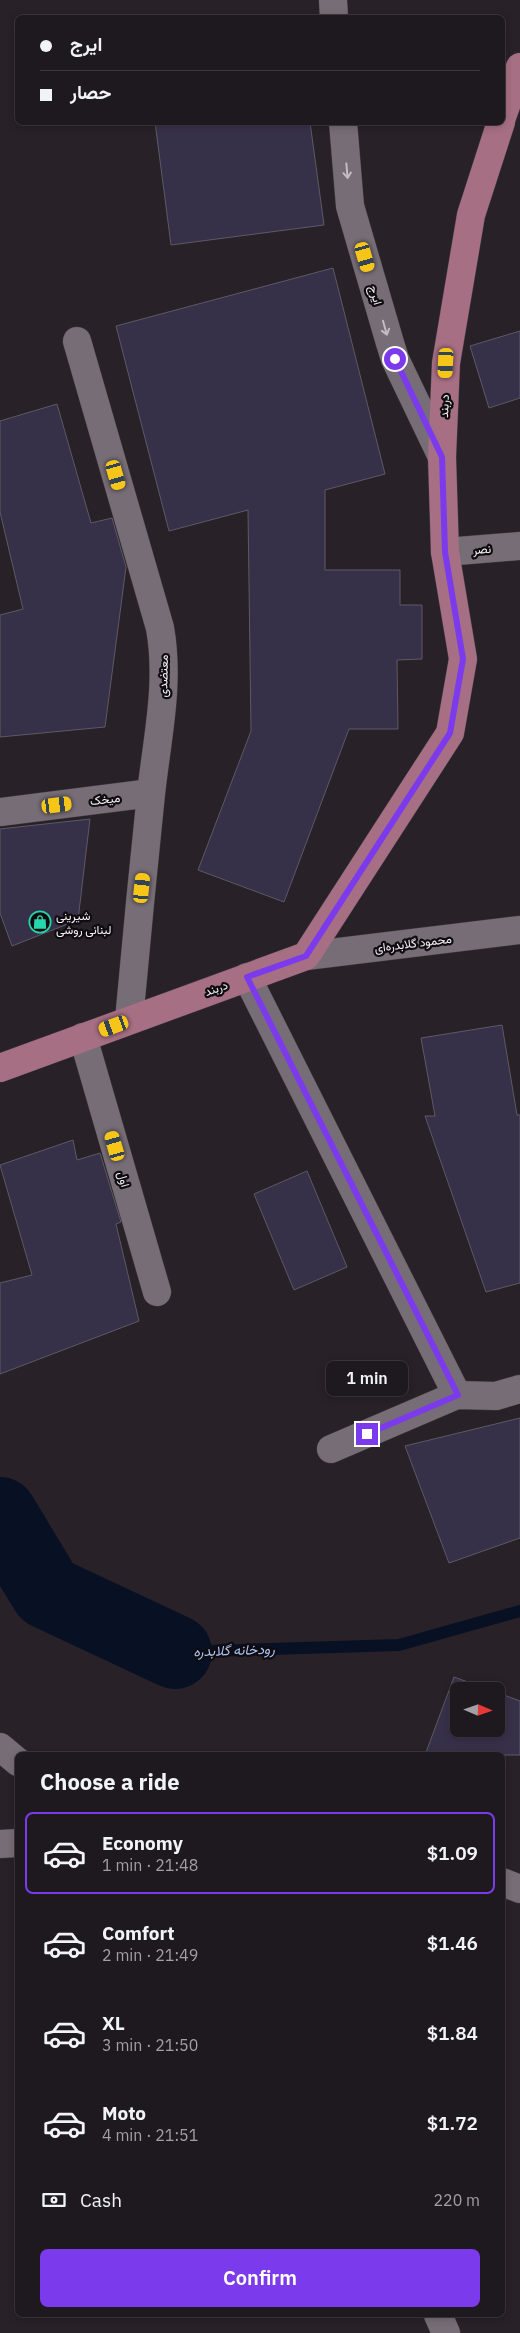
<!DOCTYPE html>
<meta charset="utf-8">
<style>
:root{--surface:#1e191e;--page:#262227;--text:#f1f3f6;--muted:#a1a0a4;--line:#3c383c;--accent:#7c3aed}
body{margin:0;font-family:"IBM Plex Sans",Vazirmatn,sans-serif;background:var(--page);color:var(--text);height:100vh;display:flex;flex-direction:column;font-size:19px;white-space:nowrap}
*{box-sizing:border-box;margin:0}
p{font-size:16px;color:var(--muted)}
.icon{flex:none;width:28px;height:28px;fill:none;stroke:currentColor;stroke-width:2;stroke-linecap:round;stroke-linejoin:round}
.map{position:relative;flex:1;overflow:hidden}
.details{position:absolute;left:15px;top:1752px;width:490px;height:565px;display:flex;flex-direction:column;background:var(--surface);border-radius:8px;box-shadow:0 2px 8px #0003,0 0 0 1px var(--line)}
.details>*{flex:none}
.guide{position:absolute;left:15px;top:15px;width:490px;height:110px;border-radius:8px;box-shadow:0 2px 8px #0003,0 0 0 1px var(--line);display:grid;align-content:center;height:110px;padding:0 25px;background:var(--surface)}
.needle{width:32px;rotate:92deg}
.tools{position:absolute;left:450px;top:1682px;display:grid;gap:10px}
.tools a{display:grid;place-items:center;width:55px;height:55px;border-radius:8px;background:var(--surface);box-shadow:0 2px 8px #0003,0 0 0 1px var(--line);font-size:25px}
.end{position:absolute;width:22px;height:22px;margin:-11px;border:6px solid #7c3aed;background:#fff;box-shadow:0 0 0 2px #fff}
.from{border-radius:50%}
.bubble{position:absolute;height:35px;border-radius:8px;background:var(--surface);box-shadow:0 2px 8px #0003,0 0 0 1px var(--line);font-size:16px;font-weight:600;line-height:35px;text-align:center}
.car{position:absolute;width:15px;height:30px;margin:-15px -8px;border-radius:6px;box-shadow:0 0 4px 1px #0007;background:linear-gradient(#f5c518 24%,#345 0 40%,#f5c518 0 76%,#345 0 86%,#f5c518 0)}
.guide b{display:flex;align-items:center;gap:18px;height:48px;font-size:19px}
.guide b+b{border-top:1px solid var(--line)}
.guide i{width:12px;height:12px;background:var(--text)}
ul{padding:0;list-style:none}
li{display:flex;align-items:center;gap:15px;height:82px;margin:0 10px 8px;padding:0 15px;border:2px solid transparent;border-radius:8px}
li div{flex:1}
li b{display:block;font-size:19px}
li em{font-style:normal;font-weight:600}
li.on{border-color:var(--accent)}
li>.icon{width:45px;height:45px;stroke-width:1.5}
h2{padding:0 25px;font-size:22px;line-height:60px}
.pay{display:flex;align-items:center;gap:12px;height:55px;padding:0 25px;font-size:19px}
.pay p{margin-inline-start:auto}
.cta{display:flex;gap:10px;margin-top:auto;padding:10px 25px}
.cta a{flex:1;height:58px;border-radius:8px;background:var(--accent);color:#fff;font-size:20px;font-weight:600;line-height:58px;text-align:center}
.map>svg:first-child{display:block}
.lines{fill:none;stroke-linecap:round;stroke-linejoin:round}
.stream{stroke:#081024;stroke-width:12}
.river{stroke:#081024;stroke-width:74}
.building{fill:#373049;stroke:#5c5a65}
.minor-casing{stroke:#433d43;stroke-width:29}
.major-casing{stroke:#433d43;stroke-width:29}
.minor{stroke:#776d76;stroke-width:28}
.major{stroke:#a66f83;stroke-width:28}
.oneway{stroke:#c3bcc3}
.route{stroke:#7c3aed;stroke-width:6}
.labels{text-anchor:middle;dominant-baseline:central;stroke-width:4.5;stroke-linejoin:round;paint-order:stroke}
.street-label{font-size:12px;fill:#f6f1f6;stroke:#0f0c0f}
.poi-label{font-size:12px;fill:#f6f1f6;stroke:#0f0c0f;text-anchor:start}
.water-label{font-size:14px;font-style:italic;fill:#abc1f3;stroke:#0f0c0f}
</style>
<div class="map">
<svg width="520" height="2333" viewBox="0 0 520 2333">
<rect width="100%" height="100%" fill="#282128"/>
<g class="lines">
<!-- stream -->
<path class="stream" d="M175 1652 399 1645 520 1611"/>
<!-- river -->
<path class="river" d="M0 1514 47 1592 175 1652"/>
</g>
<!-- building -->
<path class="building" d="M155 122H310L324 225 171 245Z
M333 268 385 474 325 490V570H400V605H422V659L397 660 398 729H349L284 902 198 870 251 731 248 510 169 531 116 326Z
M520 331V398L489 408 470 346Z
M57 404 91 523 112 518 126 567 105 727 0 737V615L23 609 0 512V421Z
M90 819 78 920 12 946 0 913V829Z
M502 1025 517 1115H520V1283L486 1292 425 1116H435L421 1038Z
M73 1140 77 1160 100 1153 121 1222 116 1224 139 1321 0 1374V1283L32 1275 0 1165Z
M307 1171 347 1267 294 1290 254 1194Z
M520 1418V1538L449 1563 405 1446Z
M454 1677 493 1691H459V1729H496V1692L520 1701V1755H425Z"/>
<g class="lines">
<!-- minor casing -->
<g class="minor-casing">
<path id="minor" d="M333 0 334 18
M343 122 350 206 390 343 395 359 442 457
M77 341 160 628C170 684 157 738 151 794 143 869 136 945 129 1020
M445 552 520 546
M0 812 151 793
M306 956 520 930
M247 977 457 1395
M83 1037 157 1292
M331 1449 457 1395 496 1396 520 1389
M0 1747 18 1762
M0 1844 18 1843
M502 1882 520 1889
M438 2315 446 2333"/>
</g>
<!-- major casing -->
<g class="major-casing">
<path id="major" d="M502 117 520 67
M0 1068 306 956 450 733 463 659 445 552 442 457 446 363 471 215 501 122"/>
</g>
<!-- minor -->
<use href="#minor" class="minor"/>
<!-- major -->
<use href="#major" class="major"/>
</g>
<!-- one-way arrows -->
<defs><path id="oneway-shaft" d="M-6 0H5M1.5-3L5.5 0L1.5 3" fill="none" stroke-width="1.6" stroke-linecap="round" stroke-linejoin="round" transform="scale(1.25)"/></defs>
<g class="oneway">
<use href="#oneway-shaft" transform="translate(347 171) rotate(85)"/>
<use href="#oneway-shaft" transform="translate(385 328) rotate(74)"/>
</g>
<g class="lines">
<!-- route -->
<path class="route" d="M367 1434 458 1395 247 977 306 956 450 733 463 659 445 552 442 457 395 359"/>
</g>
<!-- icons -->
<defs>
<g id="shop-ring" transform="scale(1.125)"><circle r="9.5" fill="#0f0c0f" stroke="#27d5ad" stroke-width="1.5"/><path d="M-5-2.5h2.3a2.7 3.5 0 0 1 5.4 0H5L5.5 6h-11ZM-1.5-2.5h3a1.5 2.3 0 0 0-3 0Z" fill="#27d5ad"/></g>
</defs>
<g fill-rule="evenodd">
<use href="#shop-ring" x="40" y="922"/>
</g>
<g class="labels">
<!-- street labels -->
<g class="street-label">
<text transform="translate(376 295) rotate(74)">ایرج</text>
<text transform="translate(444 406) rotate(-87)">دربند</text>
<text transform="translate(482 549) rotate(-4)">نصر</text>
<text transform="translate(163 676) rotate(-89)">معتضدی</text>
<text transform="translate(105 799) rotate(-7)">میخک</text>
<text transform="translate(413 943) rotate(-7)">محمود گلابدره‌ای</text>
<text transform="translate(216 988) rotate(-20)">دربند</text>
<text transform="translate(124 1179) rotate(74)">اول</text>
</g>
<!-- poi labels -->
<g class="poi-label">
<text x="56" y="915">شیرینی<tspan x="56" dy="14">لبنانی روشی</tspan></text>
</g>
<!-- water labels -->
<g class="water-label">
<text transform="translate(234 1650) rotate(-2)">رودخانه گلابدره</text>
</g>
</g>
</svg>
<div class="tools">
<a><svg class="needle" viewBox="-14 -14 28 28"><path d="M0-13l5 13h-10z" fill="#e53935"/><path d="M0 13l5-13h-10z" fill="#a1a0a4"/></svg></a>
</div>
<i class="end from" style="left:395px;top:359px"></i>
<i class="end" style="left:367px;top:1434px"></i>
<div class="bubble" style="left:326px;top:1361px;width:82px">1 min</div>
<i class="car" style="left:365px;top:257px;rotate:164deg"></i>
<i class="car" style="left:446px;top:363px;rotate:183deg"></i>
<i class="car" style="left:116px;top:475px;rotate:164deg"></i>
<i class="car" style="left:57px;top:805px;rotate:83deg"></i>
<i class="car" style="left:142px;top:888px;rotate:6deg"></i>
<i class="car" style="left:114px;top:1026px;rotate:250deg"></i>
<i class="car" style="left:115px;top:1146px;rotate:344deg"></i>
<div class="guide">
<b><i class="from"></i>ایرج</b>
<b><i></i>حصار</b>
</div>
<section class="details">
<h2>Choose a ride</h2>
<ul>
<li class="on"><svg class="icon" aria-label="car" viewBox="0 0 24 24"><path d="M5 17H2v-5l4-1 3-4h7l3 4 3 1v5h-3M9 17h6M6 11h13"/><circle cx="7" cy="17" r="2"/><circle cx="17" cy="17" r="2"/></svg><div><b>Economy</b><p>1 min · 21:48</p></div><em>$1.09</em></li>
<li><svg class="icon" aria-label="car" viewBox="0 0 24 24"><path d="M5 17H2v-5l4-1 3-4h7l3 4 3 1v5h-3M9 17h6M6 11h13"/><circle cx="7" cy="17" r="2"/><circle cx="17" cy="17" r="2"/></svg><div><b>Comfort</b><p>2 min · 21:49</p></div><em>$1.46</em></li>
<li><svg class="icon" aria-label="car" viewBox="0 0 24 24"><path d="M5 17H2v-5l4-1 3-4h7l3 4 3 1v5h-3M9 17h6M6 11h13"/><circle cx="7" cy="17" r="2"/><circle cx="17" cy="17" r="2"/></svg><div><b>XL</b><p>3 min · 21:50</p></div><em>$1.84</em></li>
<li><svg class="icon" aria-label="car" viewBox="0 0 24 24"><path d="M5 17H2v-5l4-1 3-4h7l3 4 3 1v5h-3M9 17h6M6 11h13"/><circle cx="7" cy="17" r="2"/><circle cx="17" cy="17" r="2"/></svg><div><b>Moto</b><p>4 min · 21:51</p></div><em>$1.72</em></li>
</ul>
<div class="pay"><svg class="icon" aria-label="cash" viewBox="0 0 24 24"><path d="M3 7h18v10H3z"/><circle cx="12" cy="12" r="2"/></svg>Cash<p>220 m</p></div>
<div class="cta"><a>Confirm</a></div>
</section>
</div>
